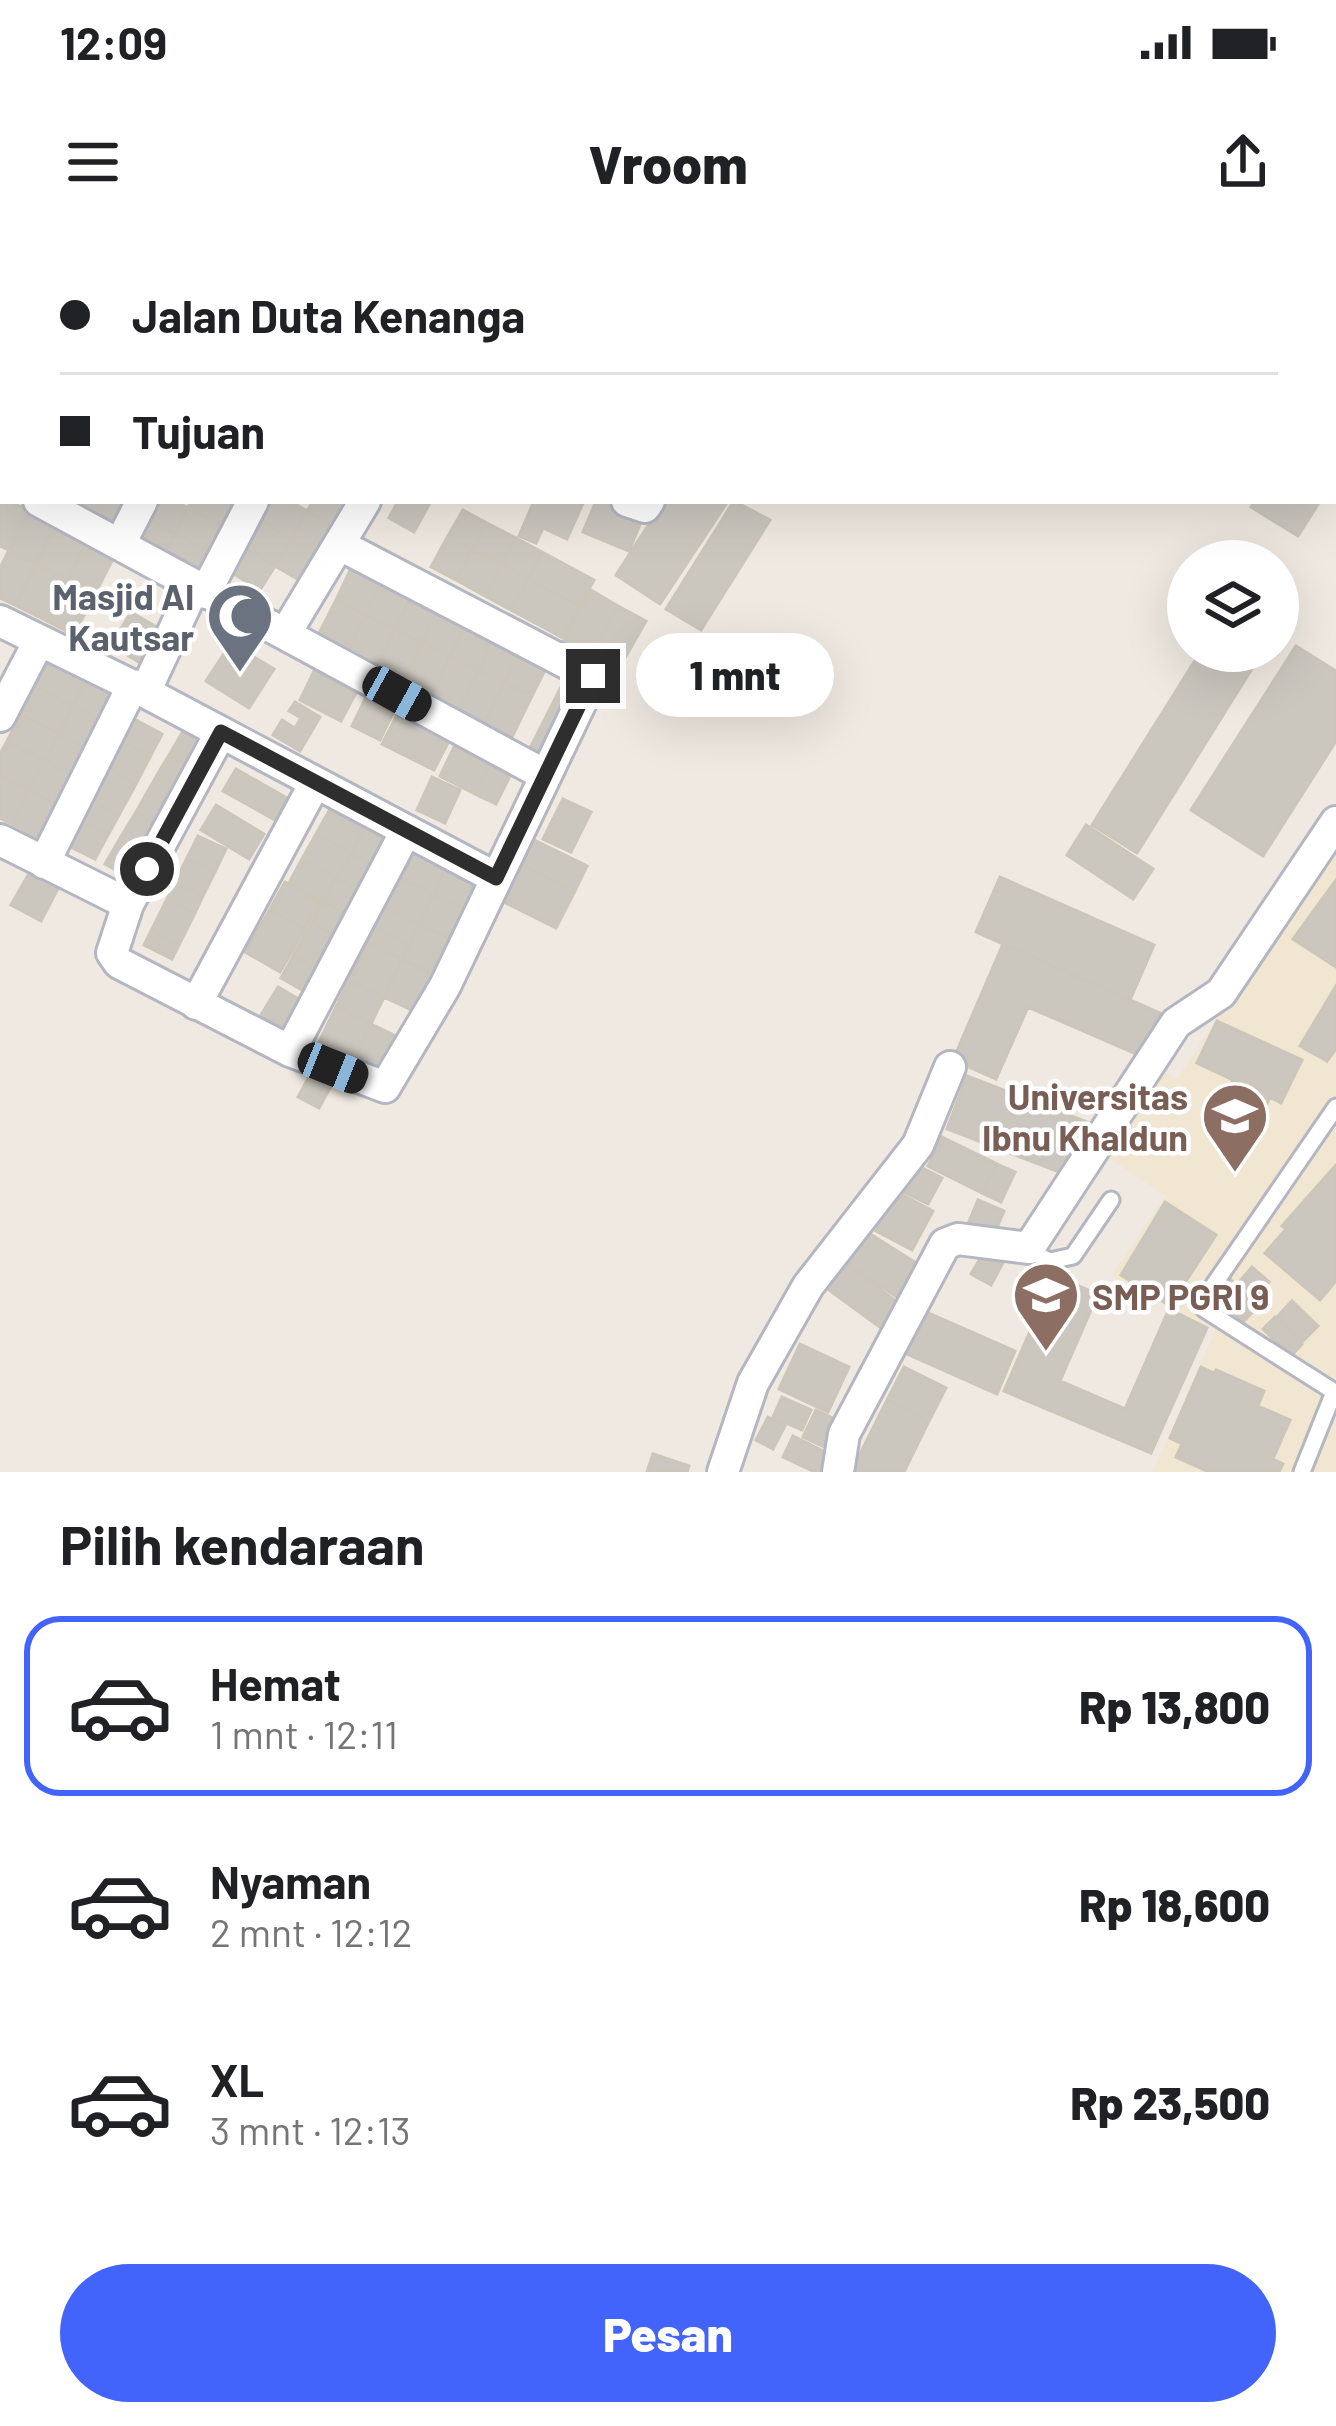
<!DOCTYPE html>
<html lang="id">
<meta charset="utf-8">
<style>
:root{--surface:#fff;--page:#f6f6f6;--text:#202124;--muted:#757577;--line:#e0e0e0;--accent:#4264fb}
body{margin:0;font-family:Barlow,sans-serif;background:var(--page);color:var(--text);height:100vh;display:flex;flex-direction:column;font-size:45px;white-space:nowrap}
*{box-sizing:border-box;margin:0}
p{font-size:39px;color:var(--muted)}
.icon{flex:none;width:66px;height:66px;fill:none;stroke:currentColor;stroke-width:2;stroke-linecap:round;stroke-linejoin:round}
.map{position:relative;height:1232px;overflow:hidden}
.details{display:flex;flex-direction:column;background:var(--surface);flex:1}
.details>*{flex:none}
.hud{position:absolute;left:0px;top:0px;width:1338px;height:264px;box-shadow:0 12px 48px #0002;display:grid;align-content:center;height:264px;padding:0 60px;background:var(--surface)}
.controls{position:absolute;left:1167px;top:300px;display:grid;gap:24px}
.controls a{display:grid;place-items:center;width:132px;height:132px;border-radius:50%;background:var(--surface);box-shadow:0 12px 48px #0002;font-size:60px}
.end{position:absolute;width:54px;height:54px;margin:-27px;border:15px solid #2e2e2e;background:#fff;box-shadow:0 0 0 6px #fff}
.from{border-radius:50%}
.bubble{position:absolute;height:84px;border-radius:42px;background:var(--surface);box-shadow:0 12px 48px #0002;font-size:39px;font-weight:800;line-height:84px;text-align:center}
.car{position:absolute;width:36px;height:72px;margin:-36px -18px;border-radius:15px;box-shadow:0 0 9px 3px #0007;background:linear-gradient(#222 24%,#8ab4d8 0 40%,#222 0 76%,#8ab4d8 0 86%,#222 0)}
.hud b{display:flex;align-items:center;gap:42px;height:114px;font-size:45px}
.hud b+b{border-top:3px solid var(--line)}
.hud i{width:30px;height:30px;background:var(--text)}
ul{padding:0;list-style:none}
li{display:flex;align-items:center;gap:36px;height:180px;margin:0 24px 18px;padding:0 36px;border:6px solid transparent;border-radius:36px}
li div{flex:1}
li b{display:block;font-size:45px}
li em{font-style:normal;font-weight:800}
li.active{border-color:var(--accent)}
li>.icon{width:108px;height:108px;stroke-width:1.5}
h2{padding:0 60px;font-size:54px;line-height:144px}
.cta{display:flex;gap:24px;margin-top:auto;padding:24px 60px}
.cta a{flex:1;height:138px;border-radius:72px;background:var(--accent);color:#fff;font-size:48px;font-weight:800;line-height:138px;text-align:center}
.status{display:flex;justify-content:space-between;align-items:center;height:84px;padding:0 60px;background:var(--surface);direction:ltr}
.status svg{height:33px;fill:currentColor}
header{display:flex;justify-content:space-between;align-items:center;height:156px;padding:0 60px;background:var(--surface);font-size:54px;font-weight:800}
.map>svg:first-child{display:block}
.education{fill:#f0e6d1}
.building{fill:#cbc7bf;stroke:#cbc5ba;stroke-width:3}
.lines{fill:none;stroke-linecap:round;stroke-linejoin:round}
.service-casing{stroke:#b4b7c1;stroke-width:21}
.minor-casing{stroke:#b4b7c1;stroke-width:36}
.service{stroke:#fff;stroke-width:15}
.minor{stroke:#fff;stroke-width:30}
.route{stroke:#2e2e2e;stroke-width:15}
.labels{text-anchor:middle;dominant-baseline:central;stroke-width:9;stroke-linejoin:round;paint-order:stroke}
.worship-label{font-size:36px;font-weight:bold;fill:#5b616d;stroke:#fff;text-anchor:end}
.education-label{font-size:36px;font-weight:bold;fill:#785e54;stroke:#fff;text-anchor:end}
</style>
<div class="status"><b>12:09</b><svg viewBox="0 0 49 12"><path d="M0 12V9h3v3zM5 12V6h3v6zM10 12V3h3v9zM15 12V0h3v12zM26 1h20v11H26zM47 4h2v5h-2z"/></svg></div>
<header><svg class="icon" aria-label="menu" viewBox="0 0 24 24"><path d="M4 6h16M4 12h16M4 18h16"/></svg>Vroom<svg class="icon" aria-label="share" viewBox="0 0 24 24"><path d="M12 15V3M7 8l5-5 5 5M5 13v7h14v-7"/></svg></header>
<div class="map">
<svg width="1336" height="1232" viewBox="0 0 1336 1232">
<rect width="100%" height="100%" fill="#efe9e1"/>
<!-- education -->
<path class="education" d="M1336 601V1232H1153L1215 1091 1111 1036 1166 956 1103 914 1156 828 1177 839Z"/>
<!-- building -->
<path class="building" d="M1194 0H1323L1328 3H1192Z
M1 257 29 271 9 310 0 306Z
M82 261H124L112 283 79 266Z
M154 261H175L188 268 175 293 145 277Z
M191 261H223L235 267 225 287 188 268Z
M271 261H290L307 271 291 299 260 280Z
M313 261H352L339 290 307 271Z
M398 261H431L414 292 389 278Z
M534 261H584L567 299 543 288 536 303 519 296Z
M596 261 642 279 629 311 583 292Z
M664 261H728L660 364 616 335Z
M734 261 770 280 701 390 666 369Z
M1255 261H1320L1298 296 1251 267Z
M188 268 225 287 212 312 175 293Z
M463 270 487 283 473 309 448 296Z
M29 271 56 286 36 324 9 310Z
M307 271 339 290 322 317 291 299Z
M145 277 175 293 163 316 133 300Z
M260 280 291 299 275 326 243 307Z
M487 283 516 298 502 324 473 309Z
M56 286 87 301 67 340 36 324Z
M175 293 212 312 200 335 163 316Z
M448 296 473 309 456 340 431 327Z
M516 298 542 312 528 339 502 324Z
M291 299 322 317 306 344 275 326Z
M87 301 115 315 95 354 67 340Z
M243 307 275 326 260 350 229 331Z
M473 309 502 324 485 356 456 340Z
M9 310 36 324 15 365 0 358V328Z
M542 312 594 340 580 366 528 339Z
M354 322 384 336 365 375 336 360Z
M36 324 67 340 47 381 15 365Z
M502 324 528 339 511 370 485 356Z
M384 336 414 351 395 389 365 375Z
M528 339 580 366 563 398 511 370Z
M67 340 95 354 74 395 47 381Z
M591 350 618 366 590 417 563 402Z
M414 351 441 364 422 402 395 389Z
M336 360 365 375 345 416 315 401Z
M441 364 469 378 450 416 422 402Z
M618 366 646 381 617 432 590 417Z
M131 372 160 389 140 423 111 405Z
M365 375 395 389 375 430 345 416Z
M469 378 497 392 478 430 450 416Z
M395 389 422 402 402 444 375 430Z
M497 392 523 404 504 443 478 430Z
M422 402 450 416 430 458 402 444Z
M231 403 274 429 249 468 206 441Z
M523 404 551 418 532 456 504 443Z
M1296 406 1336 431V501L1263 616 1191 570Z
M1201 411H1263L1137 613 1092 585Z
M51 416 89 436 73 466 35 446Z
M450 416 478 430 458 471 430 458Z
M478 430 504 443 484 484 458 471Z
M314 431 356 453 341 481 300 460Z
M89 436 124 454 108 484 73 466Z
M504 443 532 456 512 497 484 484Z
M562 445 582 456 551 516 531 506Z
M35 446 73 466 59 494 21 474Z
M367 455 395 469 380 500 352 486Z
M295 462 320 477 300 511 273 495 282 480 295 488 301 478 289 471Z
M73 466 108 484 94 512 59 494Z
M398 473 450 499 434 530 382 504Z
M21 474 59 494 45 521 7 501Z
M136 480 162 494 150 517 124 502Z
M182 493 205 506 192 528 169 515Z
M59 494 94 512 80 539 45 521Z
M7 501 45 521 29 550 0 536V514Z
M124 502 150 517 136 544 109 529Z
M454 507 489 525 475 554 440 536Z
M169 515 192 528 180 548 157 535Z
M45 521 80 539 65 569 29 550Z
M489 525 510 536 496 564 475 554Z
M109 529 136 544 119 575 93 561Z
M236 529 287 558 275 580 223 551Z
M157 535 180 548 158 585 136 572Z
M0 536 29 550 12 584 0 578Z
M432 537 460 550 445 583 417 570Z
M29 550 65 569 47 603 12 584Z
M563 559 591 572 571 612 543 599Z
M92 561 119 575 108 595 81 581Z
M334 562 369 581 351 613 316 594Z
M216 565 264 594 249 619 201 590Z
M136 572 158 585 142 613 119 600Z
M81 581 108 595 95 619 69 606Z
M369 581 395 596 377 628 351 613Z
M1086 585 1153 629 1133 659 1067 615Z
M316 594 351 613 336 638 302 619Z
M198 596 226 609 215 632 187 618Z
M530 598 587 626 575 651 519 623Z
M119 600 142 613 128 637 105 624Z
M412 608 447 625 434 654 398 637Z
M351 613 377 628 363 653 336 638Z
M187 618 215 632 203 656 175 642Z
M302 619 336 638 324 662 289 643Z
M519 623 575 651 556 688 500 660Z
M447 625 481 641 467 670 434 654Z
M31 630 60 645 41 681 11 665Z
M398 637 434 654 419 684 384 667Z
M1000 637 1154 705 1130 760 976 692Z
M336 638 363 653 350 676 324 662Z
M1336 640V727L1293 699Z
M175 642 203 656 195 673 167 659Z
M285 642 320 663 305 689 270 669Z
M434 654 467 670 453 700 419 684Z
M167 659 195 673 179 705 151 691Z
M324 662 350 676 338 698 312 683Z
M384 667 419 684 409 705 374 688Z
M270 669 305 689 280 732 245 712Z
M312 683 338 698 319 731 293 716Z
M419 684 453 700 436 736 402 719Z
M374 688 409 705 402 719 367 703Z
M151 691 179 705 172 719 144 705Z
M367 703 402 719 384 757 349 740Z
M1003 704 1160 773 1141 816 1028 767 996 839 953 820Z
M293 716 319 731 307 753 281 738Z
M402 719 436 736 418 773 384 757Z
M349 740 384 757 371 784 336 767Z
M1336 746V809L1327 821 1300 806Z
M278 747 304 762 286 791 261 775Z
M336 767 371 784 355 819 319 802Z
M1217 781 1302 820 1281 863 1270 857 1259 880 1222 862 1233 840 1197 823Z
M371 784 402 799 385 833 355 819Z
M967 836 1090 883 1070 936 947 889Z
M309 837 330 848 319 868 298 857Z
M942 897 997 924 982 953 928 926Z
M912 923 942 938 928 964 898 949Z
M997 924 1015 932 1001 962 982 953Z
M1336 925V1041L1320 1060 1265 1013 1286 989 1282 986Z
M897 952 933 971 912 1010 876 991Z
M978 960 1004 971 991 1002 965 991Z
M1165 962 1216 995 1170 1066 1121 1035Z
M856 985 927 1030 907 1064 839 1017Z
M984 1012 1004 1021 991 1045 971 1034Z
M847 1024 901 1065 884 1090 825 1047Z
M1252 1027 1269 1042 1256 1057 1239 1042Z
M1054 1036 1098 1054 1060 1141 1125 1169 1169 1069 1207 1088 1151 1213 1004 1151Z
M1228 1037 1259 1065 1243 1082 1213 1053Z
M1292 1061 1318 1086 1303 1101 1277 1077Z
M915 1067 1015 1111 997 1154 898 1110Z
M1275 1077 1302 1104 1291 1116 1263 1089Z
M800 1104 849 1127 828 1172 779 1149Z
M904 1127 946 1148 929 1181 887 1160Z
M1201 1127 1214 1133 1216 1130 1264 1151 1258 1166 1290 1180 1273 1219 1283 1224 1279 1232H1209L1176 1217 1182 1204 1170 1198Z
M782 1157 811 1170 802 1190 773 1177Z
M887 1160 929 1181 904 1232H851Z
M816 1170 843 1183 831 1210 803 1197Z
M768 1177 785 1186 773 1209 756 1200Z
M793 1196 835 1217 828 1232H815L783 1217Z
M653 1214 689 1226 687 1232H647Z"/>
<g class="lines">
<!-- service casing -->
<g class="service-casing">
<path id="service" d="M715 3 716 0
M871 3 872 0
M1336 867 1202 1062 1204 1069 1336 1153
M1026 1010 1050 1021 1073 1016 1111 960
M1302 1232 1334 1152"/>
</g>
<!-- minor casing -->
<g class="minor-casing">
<path id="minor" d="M340 0 345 3
M35 3 37 0
M155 3 157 0
M277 3 278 0
M0 68 3 63
M0 238 3 240
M39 261 545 535
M627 261 645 267 649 261
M120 304 142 261
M205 353 253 261
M0 381 145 452 496 638
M285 394 365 261
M145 452 194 347
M0 476 39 401
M221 492 128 664 112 713 119 723 290 811 385 847 445 746 593 437 340 305
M0 600 128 664
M44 623 133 445
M196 764 315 543
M290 811 405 593
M723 1232 753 1143 808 1046 918 905 950 827
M838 1232 844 1194 945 1004 958 999 1029 1008 1176 783 1221 753 1336 582"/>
</g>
<!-- service -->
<use href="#service" class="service"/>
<!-- minor -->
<use href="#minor" class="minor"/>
</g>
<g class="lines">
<!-- route -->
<path class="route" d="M147 629 221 492 496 638 593 436"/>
</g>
<!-- icons -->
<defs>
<g id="mosque-pin" transform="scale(3.45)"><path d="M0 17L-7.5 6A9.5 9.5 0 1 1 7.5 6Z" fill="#6b7280" stroke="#fff"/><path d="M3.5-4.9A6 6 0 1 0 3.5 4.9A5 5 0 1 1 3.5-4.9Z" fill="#fff"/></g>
<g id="university-pin" transform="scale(3.45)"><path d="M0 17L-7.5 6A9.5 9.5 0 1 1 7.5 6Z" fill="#8d6e63" stroke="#fff"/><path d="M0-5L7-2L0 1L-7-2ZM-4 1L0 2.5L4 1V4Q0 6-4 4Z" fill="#fff"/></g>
<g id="school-pin" transform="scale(3.45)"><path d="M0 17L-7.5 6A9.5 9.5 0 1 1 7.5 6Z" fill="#8d6e63" stroke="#fff"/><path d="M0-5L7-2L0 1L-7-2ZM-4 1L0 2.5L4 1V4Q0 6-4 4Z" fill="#fff"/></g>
</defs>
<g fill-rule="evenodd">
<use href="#mosque-pin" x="240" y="376"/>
<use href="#university-pin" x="1235" y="876"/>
<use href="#school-pin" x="1046" y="1055"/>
</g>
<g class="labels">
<!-- worship labels -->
<g class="worship-label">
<text x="194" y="355">Masjid Al<tspan x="194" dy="41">Kautsar</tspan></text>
</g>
<!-- education labels -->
<g class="education-label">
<text x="1188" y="855">Universitas<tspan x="1188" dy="41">Ibnu Khaldun</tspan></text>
<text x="1092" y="1055" text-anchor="start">SMP PGRI 9</text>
</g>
</g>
</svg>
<div class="controls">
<a><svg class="icon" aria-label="layers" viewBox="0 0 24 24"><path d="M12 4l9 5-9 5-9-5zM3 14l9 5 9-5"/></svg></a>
</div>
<i class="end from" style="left:147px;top:629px"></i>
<i class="end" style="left:593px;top:436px"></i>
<div class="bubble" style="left:636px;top:393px;width:198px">1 mnt</div>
<i class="car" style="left:397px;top:454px;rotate:119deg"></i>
<i class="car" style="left:333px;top:828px;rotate:112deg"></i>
<div class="hud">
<b><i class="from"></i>Jalan Duta Kenanga</b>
<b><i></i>Tujuan</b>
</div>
</div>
<section class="details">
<h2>Pilih kendaraan</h2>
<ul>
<li class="active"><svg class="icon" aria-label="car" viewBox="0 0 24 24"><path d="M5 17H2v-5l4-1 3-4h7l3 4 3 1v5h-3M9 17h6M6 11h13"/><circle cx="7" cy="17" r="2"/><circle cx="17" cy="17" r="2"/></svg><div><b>Hemat</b><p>1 mnt · 12:11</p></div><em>Rp 13,800</em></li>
<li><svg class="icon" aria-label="car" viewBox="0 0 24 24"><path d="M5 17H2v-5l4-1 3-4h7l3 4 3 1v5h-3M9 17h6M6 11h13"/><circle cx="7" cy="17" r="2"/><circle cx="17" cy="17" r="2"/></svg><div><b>Nyaman</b><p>2 mnt · 12:12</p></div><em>Rp 18,600</em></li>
<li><svg class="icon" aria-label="car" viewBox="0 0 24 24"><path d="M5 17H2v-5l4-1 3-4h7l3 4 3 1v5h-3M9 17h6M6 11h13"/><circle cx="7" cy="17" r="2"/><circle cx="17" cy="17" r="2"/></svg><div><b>XL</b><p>3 mnt · 12:13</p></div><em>Rp 23,500</em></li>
</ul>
<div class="cta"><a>Pesan</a></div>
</section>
